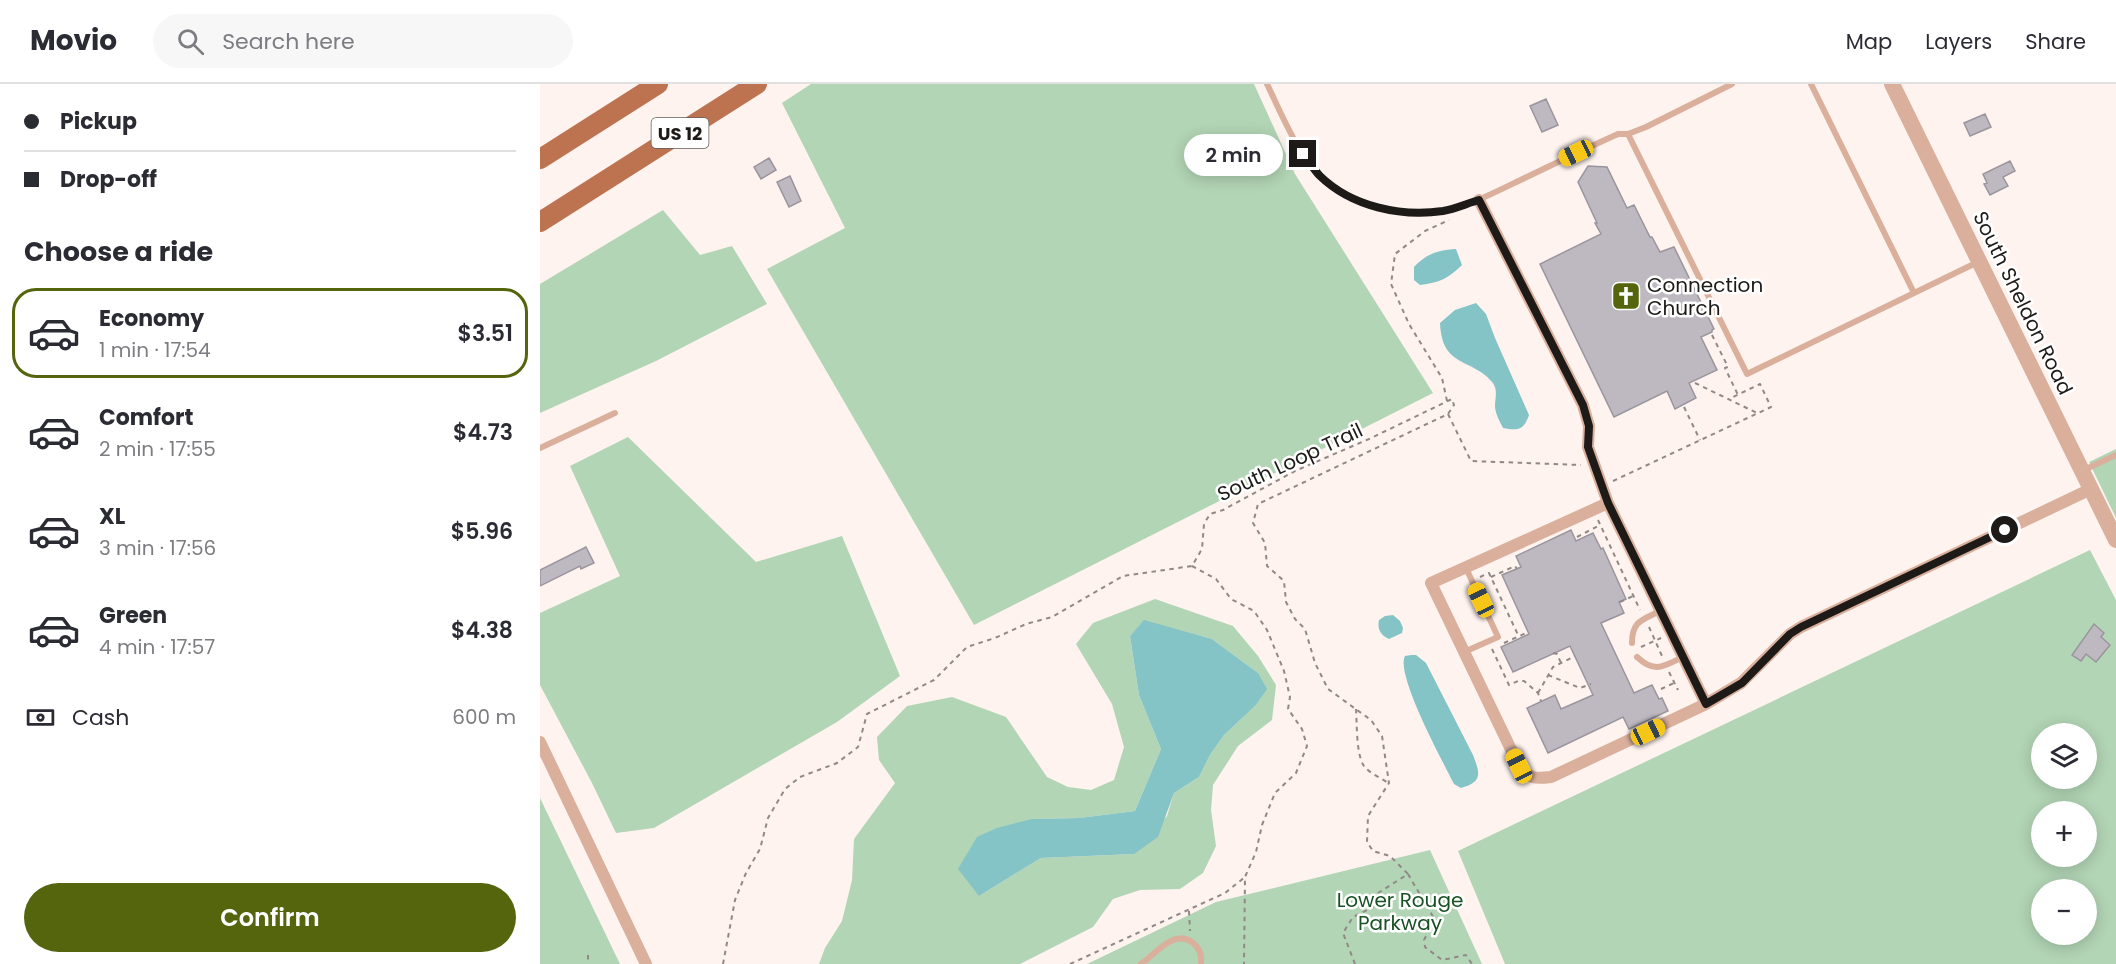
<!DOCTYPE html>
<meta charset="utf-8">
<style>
:root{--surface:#fff;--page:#f7f7f7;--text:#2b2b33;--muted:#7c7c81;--line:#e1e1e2;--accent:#54650e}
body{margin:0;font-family:Poppins,sans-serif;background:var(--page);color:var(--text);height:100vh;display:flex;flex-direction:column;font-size:22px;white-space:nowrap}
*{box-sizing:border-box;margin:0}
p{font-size:20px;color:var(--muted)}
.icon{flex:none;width:33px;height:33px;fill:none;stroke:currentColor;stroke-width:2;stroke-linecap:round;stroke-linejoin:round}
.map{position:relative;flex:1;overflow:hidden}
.details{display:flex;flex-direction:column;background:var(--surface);width:540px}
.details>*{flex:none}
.banner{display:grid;align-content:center;height:132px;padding:0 24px;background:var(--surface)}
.fabs{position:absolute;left:1491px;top:639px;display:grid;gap:12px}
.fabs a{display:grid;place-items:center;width:66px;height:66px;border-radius:50%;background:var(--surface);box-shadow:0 3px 15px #0003;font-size:30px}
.end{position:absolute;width:27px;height:27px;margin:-14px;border:8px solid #1d1a18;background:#fff;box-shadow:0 0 0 3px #fff}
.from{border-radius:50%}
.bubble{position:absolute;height:42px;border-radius:21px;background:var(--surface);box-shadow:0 3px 15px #0003;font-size:20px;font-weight:600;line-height:42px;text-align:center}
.car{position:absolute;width:18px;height:36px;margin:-18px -9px;border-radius:8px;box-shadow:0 0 4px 2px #0007;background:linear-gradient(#f5c518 24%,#345 0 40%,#f5c518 0 76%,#345 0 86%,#f5c518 0)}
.banner b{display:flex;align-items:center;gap:21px;height:57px;font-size:22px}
.banner b+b{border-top:2px solid var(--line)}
.banner i{width:15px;height:15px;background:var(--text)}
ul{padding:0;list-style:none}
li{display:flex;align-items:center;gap:18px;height:90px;margin:0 12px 9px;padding:0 12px;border:3px solid transparent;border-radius:24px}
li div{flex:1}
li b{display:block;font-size:22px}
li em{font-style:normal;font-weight:600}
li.current{border-color:var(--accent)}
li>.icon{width:54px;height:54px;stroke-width:1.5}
h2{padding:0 24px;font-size:27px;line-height:72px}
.pay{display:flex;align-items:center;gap:15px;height:66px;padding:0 24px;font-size:22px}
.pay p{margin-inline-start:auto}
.primary-button{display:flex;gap:12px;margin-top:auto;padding:12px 24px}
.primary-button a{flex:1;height:69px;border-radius:36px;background:var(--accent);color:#fff;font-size:24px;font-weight:600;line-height:69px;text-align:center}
header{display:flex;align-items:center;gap:36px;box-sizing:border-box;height:84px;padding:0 30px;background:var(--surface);border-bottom:2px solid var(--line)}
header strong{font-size:28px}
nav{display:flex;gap:33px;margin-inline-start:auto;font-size:21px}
.search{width:420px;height:54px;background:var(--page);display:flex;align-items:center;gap:15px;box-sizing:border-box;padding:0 21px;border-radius:33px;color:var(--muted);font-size:22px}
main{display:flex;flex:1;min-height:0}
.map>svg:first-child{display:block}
.green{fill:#b2d5b5;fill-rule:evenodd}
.water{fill:#84c3c6}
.building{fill:#beb9c1;stroke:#9a959d;stroke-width:1.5}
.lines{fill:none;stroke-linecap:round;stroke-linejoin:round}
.path{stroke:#908986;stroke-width:2;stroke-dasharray:4.5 4.5;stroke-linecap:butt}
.service{stroke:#dab09d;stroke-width:6}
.minor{stroke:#dab09d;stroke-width:12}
.tertiary{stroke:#dab09d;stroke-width:16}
.primary{stroke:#bd7350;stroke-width:20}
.route{stroke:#1d1a18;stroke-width:8}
.labels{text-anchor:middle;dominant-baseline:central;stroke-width:5;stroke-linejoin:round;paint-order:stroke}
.shield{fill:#fff;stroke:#615f5d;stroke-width:1.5}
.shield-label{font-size:18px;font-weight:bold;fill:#1d1a18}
.poi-label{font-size:20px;fill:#1d1a18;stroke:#fff;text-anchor:start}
.street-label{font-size:20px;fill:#1d1a18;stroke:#fff}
.park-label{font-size:20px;fill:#185124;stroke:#fff}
</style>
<header>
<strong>Movio</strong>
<div class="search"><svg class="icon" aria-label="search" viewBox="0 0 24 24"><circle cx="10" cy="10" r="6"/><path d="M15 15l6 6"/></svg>Search here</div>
<nav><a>Map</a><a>Layers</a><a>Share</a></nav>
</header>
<main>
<section class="details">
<div class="banner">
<b><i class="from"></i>Pickup</b>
<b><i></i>Drop-off</b>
</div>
<h2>Choose a ride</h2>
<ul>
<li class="current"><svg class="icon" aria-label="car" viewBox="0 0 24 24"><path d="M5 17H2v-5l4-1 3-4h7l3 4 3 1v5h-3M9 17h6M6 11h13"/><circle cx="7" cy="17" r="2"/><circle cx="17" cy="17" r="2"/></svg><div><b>Economy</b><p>1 min · 17:54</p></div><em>$3.51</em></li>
<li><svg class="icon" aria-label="car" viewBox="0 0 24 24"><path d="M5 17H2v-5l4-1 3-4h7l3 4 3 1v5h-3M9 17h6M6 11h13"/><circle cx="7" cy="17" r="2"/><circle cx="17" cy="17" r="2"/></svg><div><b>Comfort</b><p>2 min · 17:55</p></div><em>$4.73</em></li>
<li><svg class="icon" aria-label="car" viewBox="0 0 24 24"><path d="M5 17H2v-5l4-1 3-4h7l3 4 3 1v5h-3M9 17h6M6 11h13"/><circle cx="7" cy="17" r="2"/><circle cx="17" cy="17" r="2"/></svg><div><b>XL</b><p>3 min · 17:56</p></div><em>$5.96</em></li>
<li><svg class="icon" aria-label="car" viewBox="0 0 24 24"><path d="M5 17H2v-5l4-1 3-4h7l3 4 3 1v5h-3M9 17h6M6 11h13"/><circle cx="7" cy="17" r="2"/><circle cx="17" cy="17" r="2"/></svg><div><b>Green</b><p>4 min · 17:57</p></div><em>$4.38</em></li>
</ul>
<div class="pay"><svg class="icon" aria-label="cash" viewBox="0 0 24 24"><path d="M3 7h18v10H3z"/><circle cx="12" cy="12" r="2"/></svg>Cash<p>600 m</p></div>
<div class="primary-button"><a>Confirm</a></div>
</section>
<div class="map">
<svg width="1576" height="880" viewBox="0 0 1576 880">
<rect width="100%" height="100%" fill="#fef3ef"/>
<!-- green -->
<path class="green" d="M271 0H714L755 90 893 309 434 541 227 185 305 144 242 19Z
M123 126 160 171 192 162 227 220 116 277 0 329V200Z
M88 353 216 478 302 452 360 592 297 638 114 744 76 749 52 699 0 601V529L80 492 30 382Z
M1576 365V434L1549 378Z
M1550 466 1576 516V880H965L918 767ZM1502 650H1546V694H1502ZM1502 728H1546V772H1502ZM1502 806H1546V850H1502Z
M615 515 693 542 718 572 736 601 732 636 698 662 673 701 671 726 676 762 663 789 640 805 600 806 573 815 553 843 480 880H279L285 864 302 837 312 796 314 755 355 699 339 676 337 653 367 622 412 613 466 633 507 693 528 703 551 706 574 696 584 663 572 620 536 560 553 539ZM604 537 672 555 718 589 715 622 684 651 670 671 659 693 634 709 627 732 594 770 501 774 439 812 492 735 539 734 595 727 621 665 599 611 590 552Z
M0 714 80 880H0Z
M890 766 942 880H547L676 818Z"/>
<!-- water -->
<path class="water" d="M916 165 922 181C909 194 899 199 880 201L874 196V183C886 170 898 166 916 165Z
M936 219 946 230 955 254 989 331C984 346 978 347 963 344 960 338 955 329 955 322 955 314 958 307 953 299 932 273 902 285 900 239L915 226Z
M853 531 860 537 863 544 862 549 849 555C841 551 837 546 839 536L845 532Z
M604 536 672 555 718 589 727 605 715 622 684 651 670 671 659 693 634 709 618 753 594 770 501 774 439 812 418 785 437 753 457 744 492 735 539 734 595 727 621 665 599 611 590 552Z
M871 571H876L886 579 933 671C940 689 943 698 921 704L914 700C903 678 855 590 865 572Z"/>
<!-- building -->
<path class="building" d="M1006 15 1018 41 1002 48 990 22Z
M1445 30 1451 43 1430 52 1424 39Z
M229 74 236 86 221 95 214 83Z
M1470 77 1475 87 1463 93 1468 102 1450 111 1444 100 1447 99 1443 90Z
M1048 82 1067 83 1087 124 1094 121 1110 153H1112L1120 168 1134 163 1174 245 1172 246V248L1161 253 1177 286 1149 299 1156 314 1135 325 1127 307 1074 333 1000 180 1061 150 1055 139H1057L1038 98Z
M250 92 261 117 249 123 237 98Z
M1031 446 1036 457 1053 449 1061 465 1063 464 1086 515 1079 518 1084 529 1061 539 1094 609 1112 601 1119 615 1122 614 1128 627 1089 645 1083 633 1008 669 987 624 1015 611 1021 625 1053 611 1030 562 973 588 961 563 989 550 962 491 981 483 976 472Z
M46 463 54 479 41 485 40 482 0 502V486Z
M1554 540 1564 549 1561 553 1570 561 1556 578 1546 570 1541 577 1532 571Z"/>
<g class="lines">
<!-- path -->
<path class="path" d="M1172 251 1188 283 1185 284 1198 311
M1155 299 1217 329
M907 317 902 294 869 240 851 200 855 170 885 147 909 136
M1144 323 1160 356
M908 330 931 377 1041 381
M1073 397 1231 323 1220 300 1189 315
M1058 436 1100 526
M1037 453 1060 441
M652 482 676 495 691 515 714 527 727 546 744 587 750 613 748 625 762 645 767 662 756 689 735 709 722 741 716 768 705 793 704 880
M940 493 949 489 979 553
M951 493 975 482 977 485
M1080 518 1093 512
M1109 543 1122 572
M964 559 986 549
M1101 563 1121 554
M952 565 969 601 978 597H984L998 609 1001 617
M1013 569 1017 570 1021 579
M1129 588 1138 606
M1008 591 1040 604 1051 600
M1121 605 1134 599
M998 609 1013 583 1035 572
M816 625C817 639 816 671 824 682 829 689 841 694 848 699
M868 790 895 836 884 856 885 863 902 876 926 871 932 880
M649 827 650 847
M48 871V880
M183 880 195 816 206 789 220 765 228 734 245 705 260 693 297 679 318 663 327 630 394 596 427 563 455 554 486 540 512 533 583 492 652 482 662 465 664 440 670 430 683 426 755 387 829 355 912 315 914 321 908 330 718 420 713 439 725 459 727 482 744 497 746 518 755 535 765 545 775 579 788 605 831 636 842 652 849 699 828 732 827 758 833 767 850 772 868 790 835 811 833 823 813 833 803 849 815 880
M530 880 685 809 705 793"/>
<!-- service -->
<path class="service" d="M727 0C742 31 756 66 779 91 807 121 868 136 907 126 937 119 963 104 991 91 1020 77 1049 63 1078 50H1088L1106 43 1192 0
M1271 0 1374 209
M1088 50 1207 290 1438 178
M0 364 75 329
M1544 386 1576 371
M1092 559C1092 537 1102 536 1120 527
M924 568 958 553 926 484
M1097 573C1115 590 1124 582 1143 573
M601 880C615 870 634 845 652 858 660 864 662 871 661 880"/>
<!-- minor -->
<path class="minor" d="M939 116 1043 321 1049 342 1048 363 1068 419 891 499 979 682C990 695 994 695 1011 693L1166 620 1201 599 1250 550 1261 543 1551 405
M1068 419 1166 620
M0 658 106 880"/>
<!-- tertiary -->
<path class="tertiary" d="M1352 0 1576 456"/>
<!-- primary -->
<path class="primary" d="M0 75 118 0
M0 138 217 0"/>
</g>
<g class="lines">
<!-- route -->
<path class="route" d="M763 70C769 77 774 86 780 92 812 123 861 133 903 127 915 125 928 119 939 116L1043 321 1049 342 1048 363 1068 419 1166 620 1202 599 1250 550 1261 543 1465 446"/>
</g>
<!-- icons -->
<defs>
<g id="church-square" transform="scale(1.5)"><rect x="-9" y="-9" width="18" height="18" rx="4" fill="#54650e" stroke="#fff"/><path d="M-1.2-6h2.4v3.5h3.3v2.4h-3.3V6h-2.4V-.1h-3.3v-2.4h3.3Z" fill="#fff"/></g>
</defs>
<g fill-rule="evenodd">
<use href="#church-square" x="1086" y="212"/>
</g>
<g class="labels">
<!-- shield labels -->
<rect class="shield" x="111.5" y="34" width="57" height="30" rx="4.5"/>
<g class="shield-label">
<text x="140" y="49">US 12</text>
</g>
<!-- poi labels -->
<g class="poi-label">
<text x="1107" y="201">Connection<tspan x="1107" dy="23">Church</tspan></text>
</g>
<!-- street labels -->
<g class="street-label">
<text transform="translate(1483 219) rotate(64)">South Sheldon Road</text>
<text transform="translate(750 378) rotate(-25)">South Loop Trail</text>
</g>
<!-- park labels -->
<g class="park-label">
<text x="860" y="816">Lower Rouge<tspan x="860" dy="23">Parkway</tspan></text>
</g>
</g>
</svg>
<div class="fabs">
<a><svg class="icon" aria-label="layers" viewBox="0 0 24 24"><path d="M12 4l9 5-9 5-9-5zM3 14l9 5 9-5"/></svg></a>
<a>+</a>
<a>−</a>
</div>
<i class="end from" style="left:1465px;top:446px"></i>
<i class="end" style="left:763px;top:70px"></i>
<div class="bubble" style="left:644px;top:50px;width:99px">2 min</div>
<i class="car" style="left:1036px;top:69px;rotate:245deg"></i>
<i class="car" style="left:941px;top:516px;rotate:335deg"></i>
<i class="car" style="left:1108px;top:648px;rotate:65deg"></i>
<i class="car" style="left:979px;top:682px;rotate:334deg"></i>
</div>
</main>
